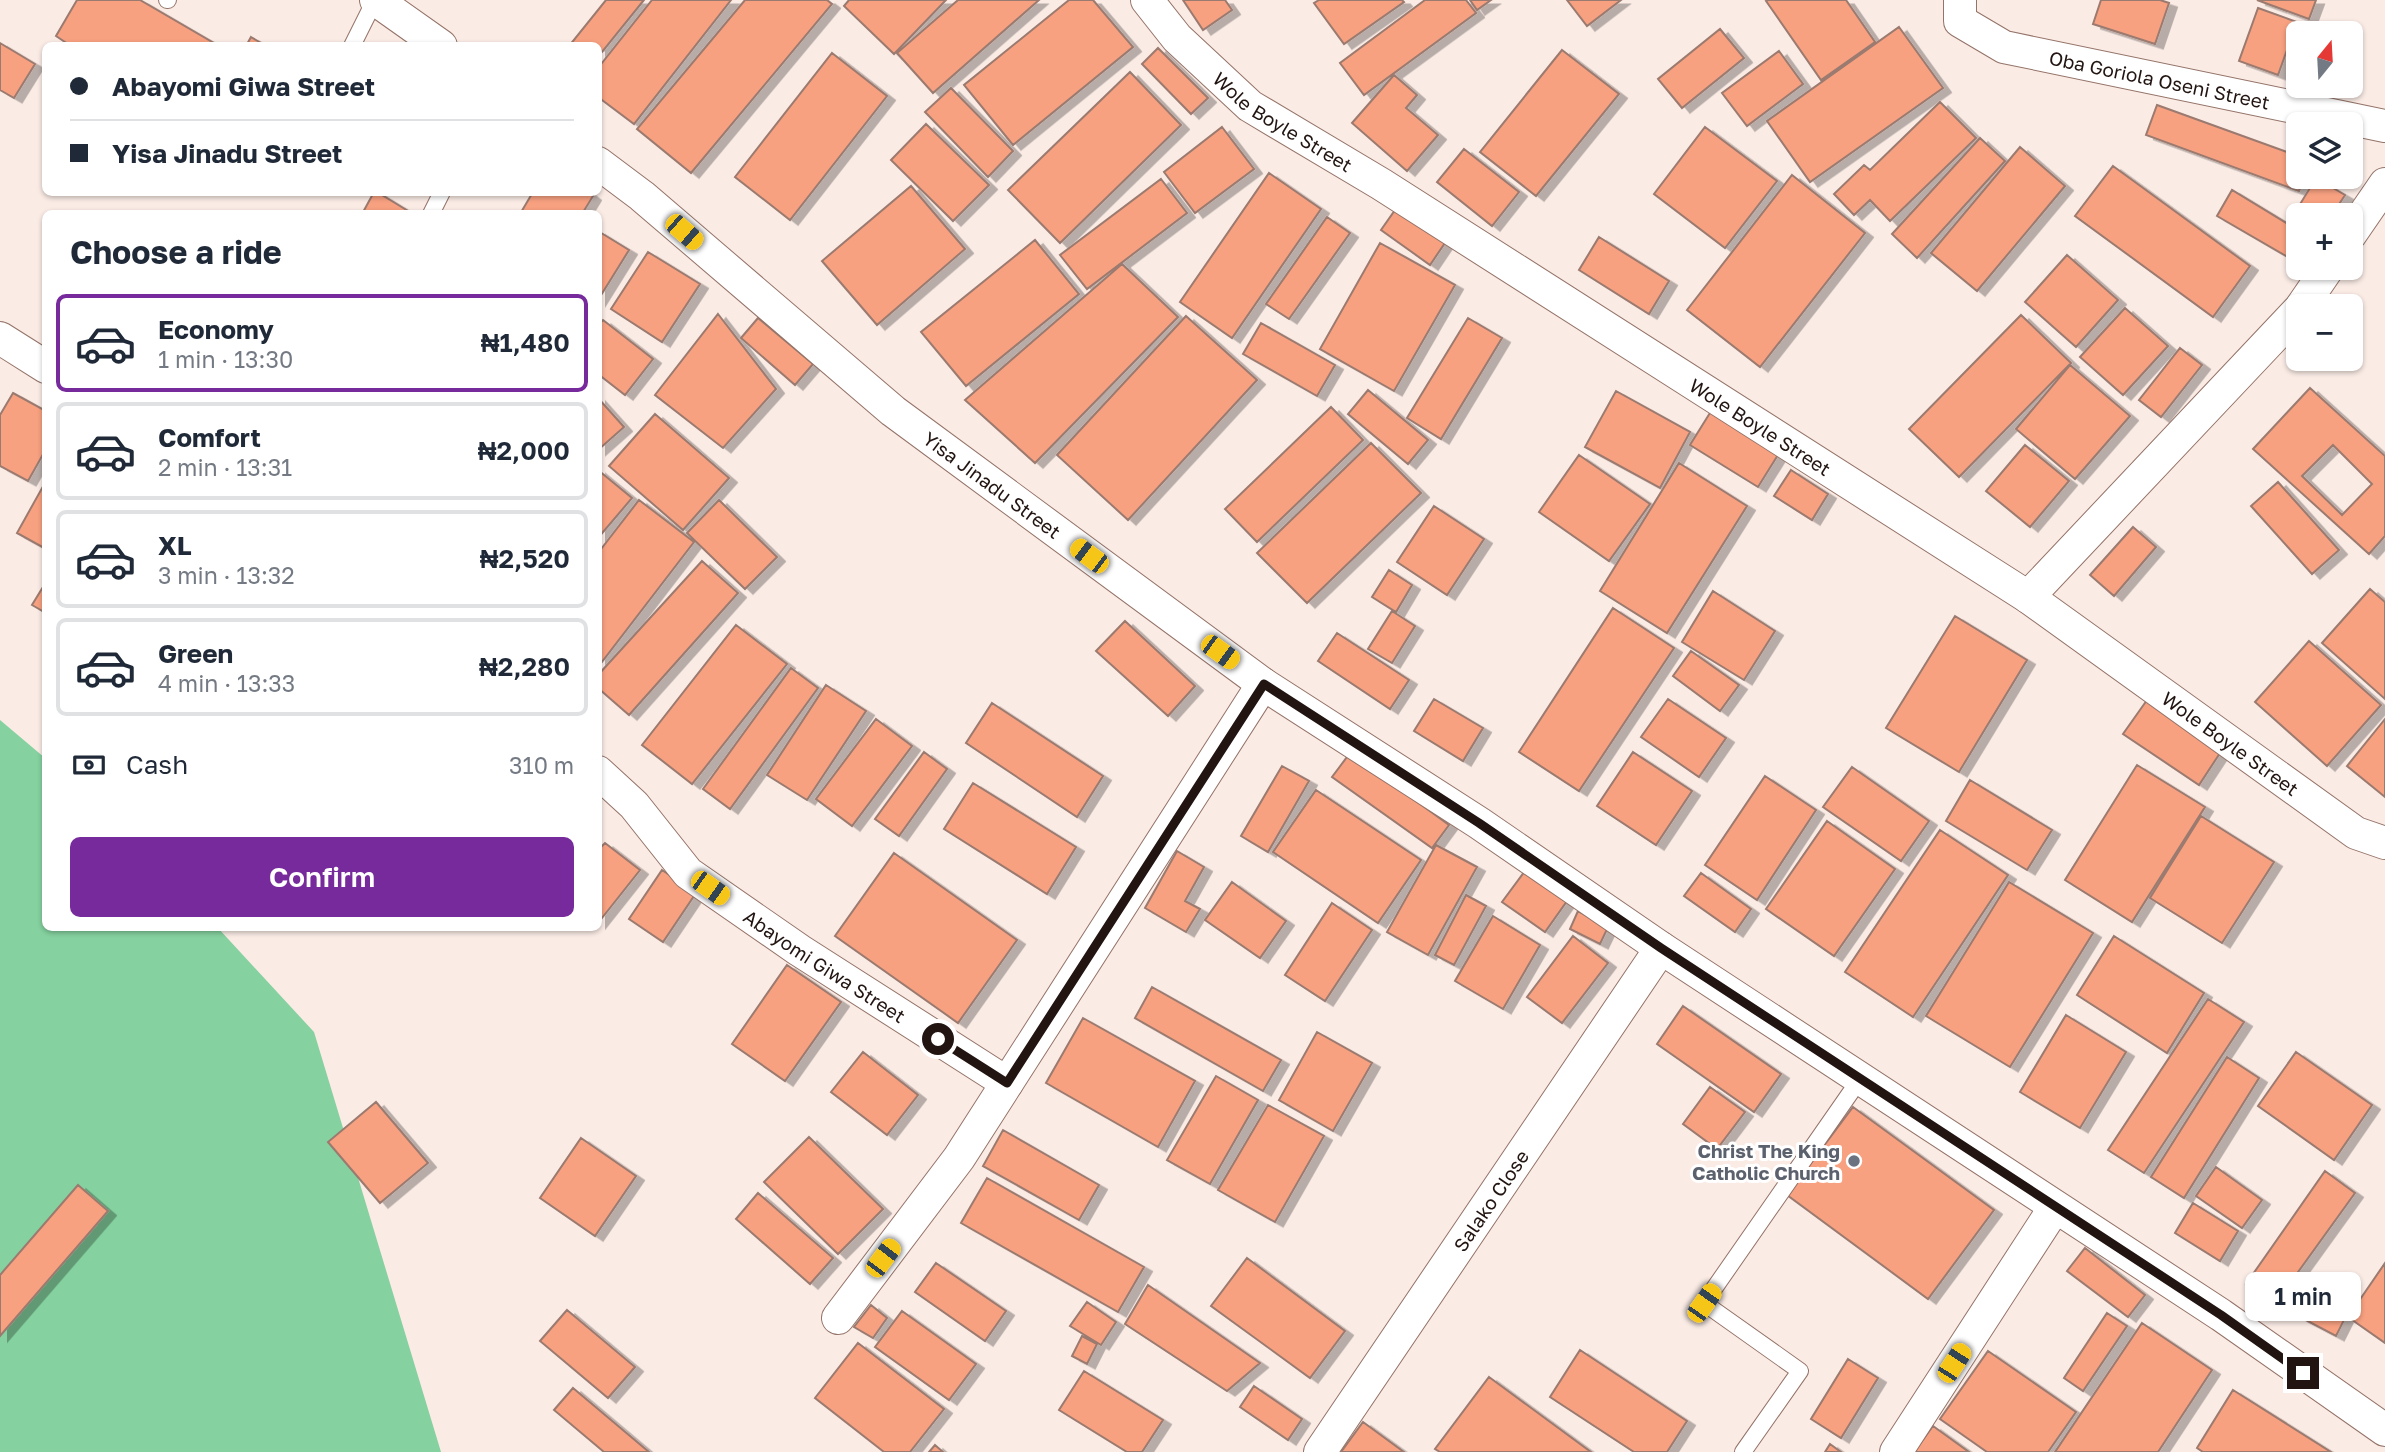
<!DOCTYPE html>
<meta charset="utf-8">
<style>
:root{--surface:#fff;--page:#f6f6f7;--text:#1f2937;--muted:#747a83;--line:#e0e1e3;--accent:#762a9c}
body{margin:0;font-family:"Golos Text",sans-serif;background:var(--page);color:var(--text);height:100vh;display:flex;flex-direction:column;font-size:26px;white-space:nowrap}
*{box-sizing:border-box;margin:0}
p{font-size:23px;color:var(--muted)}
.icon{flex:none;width:38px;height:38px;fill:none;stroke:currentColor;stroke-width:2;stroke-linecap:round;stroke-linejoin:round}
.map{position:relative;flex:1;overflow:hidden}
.drawer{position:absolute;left:42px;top:210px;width:560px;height:721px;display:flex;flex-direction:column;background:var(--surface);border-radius:10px;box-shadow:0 2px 5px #0004}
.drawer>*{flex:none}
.top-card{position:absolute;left:42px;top:42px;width:560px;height:154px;border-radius:10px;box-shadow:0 2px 5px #0004;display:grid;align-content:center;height:154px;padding:0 28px;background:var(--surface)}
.needle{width:46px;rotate:18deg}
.controls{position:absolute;left:2286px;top:21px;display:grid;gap:14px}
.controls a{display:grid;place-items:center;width:77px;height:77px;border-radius:10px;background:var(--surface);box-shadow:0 2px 5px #0004;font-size:35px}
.end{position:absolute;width:32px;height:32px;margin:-16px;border:9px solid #221511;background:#fff;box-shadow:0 0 0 4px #fff}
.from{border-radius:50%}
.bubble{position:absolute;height:49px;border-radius:10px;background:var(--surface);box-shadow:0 2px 5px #0004;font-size:23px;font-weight:600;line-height:49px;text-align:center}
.car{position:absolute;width:21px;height:42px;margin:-21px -10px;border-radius:9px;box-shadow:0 0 5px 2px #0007;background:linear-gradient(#f5c518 24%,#345 0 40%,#f5c518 0 76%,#345 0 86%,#f5c518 0)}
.top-card b{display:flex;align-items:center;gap:24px;height:66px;font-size:26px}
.top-card b+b{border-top:2px solid var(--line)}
.top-card i{width:18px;height:18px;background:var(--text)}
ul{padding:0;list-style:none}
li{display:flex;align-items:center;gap:21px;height:98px;margin:0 14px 10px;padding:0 14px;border:4px solid var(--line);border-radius:10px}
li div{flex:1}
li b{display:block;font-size:26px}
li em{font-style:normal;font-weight:600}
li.current{border-color:var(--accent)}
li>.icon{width:63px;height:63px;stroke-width:1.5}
h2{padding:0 28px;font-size:32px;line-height:84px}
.pay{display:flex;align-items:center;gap:18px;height:77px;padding:0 28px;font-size:26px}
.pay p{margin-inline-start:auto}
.cta{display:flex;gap:14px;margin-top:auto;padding:14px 28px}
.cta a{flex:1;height:80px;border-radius:10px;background:var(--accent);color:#fff;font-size:28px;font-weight:600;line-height:80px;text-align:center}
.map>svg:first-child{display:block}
.green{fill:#85d19f}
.building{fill:#f8a181;stroke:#9b7a6f;stroke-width:2;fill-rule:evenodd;filter:url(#shadow)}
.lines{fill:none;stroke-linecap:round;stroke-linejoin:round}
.lane-casing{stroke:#947368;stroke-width:18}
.street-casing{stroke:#947368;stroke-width:34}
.lane{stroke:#fff;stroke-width:16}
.street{stroke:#fff;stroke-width:32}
.route{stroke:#221511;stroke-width:9}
.worship-dot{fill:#6b7280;stroke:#fff;stroke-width:2.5}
.labels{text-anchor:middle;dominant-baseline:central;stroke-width:6;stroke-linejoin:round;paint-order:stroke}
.street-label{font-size:19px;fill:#221511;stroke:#fff}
.worship-label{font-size:19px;font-weight:bold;fill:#5b616d;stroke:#fff;text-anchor:end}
</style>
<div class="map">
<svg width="2385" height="1452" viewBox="0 0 2385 1452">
<defs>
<filter id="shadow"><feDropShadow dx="8" dy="4.5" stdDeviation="0" flood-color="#0004"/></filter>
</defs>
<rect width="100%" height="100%" fill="#faebe5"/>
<!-- green -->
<path class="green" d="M0 720 45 758 46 928H218L314 1032 441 1452H0Z"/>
<!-- building -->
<path class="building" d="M77 0H140L219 46H71L56 36Z
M606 0H644L598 57V46H569Z
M652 0H731L634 124 598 97V68Z
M745 0H827L832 4 691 173 637 129Z
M849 0H946L894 54 844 6Z
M958 0H1039L933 93 897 53Z
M1069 0H1093L1133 47 1013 145 964 85Z
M1183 0H1225L1232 10 1203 30Z
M1319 0H1402L1404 2 1344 44 1314 3Z
M1425 0H1466L1476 13 1364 95 1340 63Z
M1470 0H1491L1477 10Z
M1567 0H1621L1587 26Z
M1768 0H1846L1875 42 1821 80 1766 1Z
M2101 0H2160L2169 3 2155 44 2093 24Z
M2257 0H2316L2309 19Z
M2258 8 2297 22 2278 75 2239 61Z
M1899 27 1943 88 1810 182 1767 121Z
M1720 29 1744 58 1682 108 1658 79Z
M251 37 266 46H246Z
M0 43 35 64 14 98 0 90Z
M1158 48 1208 98 1191 114 1142 64Z
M1562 50 1619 94 1536 196 1480 152Z
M1779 51 1803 84 1747 126 1722 93Z
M832 53 887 96 790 220 735 177Z
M1130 72 1181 125 1060 243 1008 190Z
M1394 75 1417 95 1406 108 1438 135 1407 171 1352 123Z
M951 88 1013 151 988 177 925 112Z
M1940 102 1976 138 1890 221 1870 200 1854 215 1834 194 1864 165 1870 170Z
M2157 105 2298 156V177H2305L2299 191 2146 135Z
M926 124 989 185 953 221 891 160Z
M1222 127 1254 169 1195 213 1164 172Z
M1705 127 1777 181 1725 248 1654 194Z
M1980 138 2005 161 1917 258 1892 234Z
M2020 147 2065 186 1977 291 1931 253Z
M1464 149 1519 192 1492 226 1437 182Z
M2113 166 2250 266 2213 317 2075 216Z
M1269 173 1321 209 1232 338 1180 302Z
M1792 175 1865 233 1760 367 1687 310Z
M2316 178 2345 195 2332 215H2298V263L2217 216 2232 190 2288 224Z
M1161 179 1187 213 1087 289 1060 255Z
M911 186 965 249 877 325 822 261Z
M374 192H377L413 214H362Z
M533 192H588L593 196 582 214H520Z
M1400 203 1449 237 1430 265 1381 230Z
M1327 217 1350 233 1289 319 1266 304Z
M598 231 629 250 598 300Z
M1599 237 1669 281 1649 314 1579 270Z
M1035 240 1079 294 966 386 921 332Z
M1380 243 1455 285 1394 391 1320 349Z
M648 252 700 284 662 342 611 309Z
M2067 255 2118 300 2076 347 2025 302Z
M1122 264 1178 317 1035 463 965 400Z
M2125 308 2168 346 2123 395 2080 357Z
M718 314 776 389 723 448 655 395Z
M2021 315 2071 363 1959 477 1909 429Z
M1186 316 1257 380 1128 520 1057 455Z
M758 318 813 364 795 385 741 338Z
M1468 318 1502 338 1441 439 1407 418Z
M603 320 653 359 625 395 598 374V325Z
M1261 323 1335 365 1317 396 1243 354Z
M2180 348 2202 365 2161 417 2139 400Z
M2070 365 2130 416 2075 479 2016 429Z
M2310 388 2385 456V536L2369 554 2253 449ZM2333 445 2372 484 2342 515 2302 476Z
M1368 390 1428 440 1408 464 1348 414Z
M1616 391 1690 432 1660 488 1585 447Z
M13 393 46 411V449L28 481 0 466V415Z
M598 398 624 427 598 450Z
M1331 407 1363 440 1257 542 1225 509Z
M1713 408 1781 450 1758 487 1690 445Z
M655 414 729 478 683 530 609 466Z
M1371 443 1421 493 1307 603 1257 553Z
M2025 445 2069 481 2030 527 1986 491Z
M1579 455 1650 504 1609 561 1539 512Z
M1679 463 1747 506 1667 633 1600 591Z
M598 470 632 498 598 538Z
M1791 470 1828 494 1812 520 1774 496Z
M46 481V549L17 533Z
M2278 482 2339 550 2312 574 2251 506Z
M639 500 694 542 598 667V553Z
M719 500 777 557 745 589 687 533Z
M1434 506 1484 539 1447 595 1397 562Z
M2133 527 2156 547 2114 596 2090 575Z
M702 561 738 593 629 715 598 688V675Z
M1389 570 1412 585 1396 612 1372 597Z
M46 582V613L32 605Z
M2370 589 2385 602V699L2322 643Z
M1713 591 1775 631 1744 680 1682 642Z
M1613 608 1674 648 1579 791 1519 752Z
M1392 611 1415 626 1392 663 1368 649Z
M1955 616 2027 660 1959 772 1886 728Z
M1125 621 1195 686 1168 716 1096 651Z
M736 625 787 664 692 784 642 745Z
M1337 633 1409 680 1390 709 1318 661Z
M2309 641 2381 705 2327 766 2255 702Z
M1691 651 1739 685 1720 711 1673 676Z
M791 668 818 688 730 809 703 789Z
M826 685 866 711 807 800 767 775Z
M1434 699 1483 728 1463 761 1414 731Z
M1668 699 1726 738 1699 777 1641 737Z
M2147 700 2222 750 2199 785 2123 734Z
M992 703 1103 776 1077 817 966 743Z
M876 719 912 746 852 826 816 799Z
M2385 719V797L2347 766Z
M924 752 947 769 899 836 875 819Z
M1633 752 1692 791 1656 845 1597 806Z
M1350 753 1449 825 1432 848 1332 777Z
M2137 765 2205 807 2132 922 2065 880Z
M1282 766 1309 781 1268 852 1241 836Z
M1852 767 1929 821 1901 861 1823 807Z
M1765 776 1816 810 1757 900 1705 865Z
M1970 780 2052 830 2027 870 1946 821Z
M973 783 1076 847 1047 894 944 829Z
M1316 790 1421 860 1378 923 1273 852Z
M2201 816 2274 862 2222 943 2150 898Z
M1827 821 1895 869 1834 956 1766 909Z
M1940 830 2008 875 1913 1017 1845 972Z
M605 843 640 870 598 923V850Z
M1436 845 1477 867 1428 955 1387 932Z
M1177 851 1204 867 1185 901 1200 909 1186 932 1145 908Z
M894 853 1017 940 958 1023 835 936Z
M662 870 696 893 663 942 629 919Z
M1525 871 1567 901 1545 932 1502 902Z
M1701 873 1751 909 1735 932 1684 896Z
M1232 882 1286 921 1260 958 1205 920Z
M2009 882 2093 933 2010 1067 1926 1016Z
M1466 895 1486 906 1454 965 1435 955Z
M1332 903 1372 930 1325 1001 1285 975Z
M1578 911 1608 927 1600 944 1570 929Z
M1493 916 1540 945 1503 1009 1455 981Z
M1573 936 1608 963 1562 1023 1527 997Z
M2114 936 2204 993 2167 1053 2077 995Z
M787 965 841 1002 785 1081 732 1044Z
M1152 987 1281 1060 1263 1091 1135 1018Z
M2208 999 2244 1022 2144 1173 2108 1150Z
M1683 1006 1781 1074 1754 1112 1657 1044Z
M2066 1015 2126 1052 2080 1128 2020 1092Z
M1083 1018 1195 1081 1158 1147 1046 1083Z
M1317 1032 1372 1063 1333 1131 1279 1100Z
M863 1052 918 1095 887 1135 831 1092Z
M2296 1052 2372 1105 2334 1160 2258 1106Z
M2227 1057 2259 1078 2184 1198 2151 1177Z
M1216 1076 1258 1100 1210 1184 1167 1160Z
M1710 1087 1745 1112 1717 1149 1683 1124Z
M376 1102 428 1163 380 1203 328 1142Z
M1268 1105 1324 1136 1275 1222 1218 1190Z
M1853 1107 1994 1210 1928 1299 1787 1195Z
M1003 1130 1099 1185 1079 1220 983 1166Z
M809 1137 883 1209 838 1254 764 1182Z
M581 1138 636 1176 595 1236 540 1198Z
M2216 1167 2262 1200 2242 1228 2196 1196Z
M2325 1171 2355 1193 2275 1304 2246 1284Z
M987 1178 1144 1267 1118 1312 961 1223Z
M78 1185 108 1211 0 1336V1275Z
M758 1193 833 1258 810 1284 736 1219Z
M2193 1203 2238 1231 2220 1261 2175 1233Z
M2085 1248 2145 1295 2128 1317 2067 1271Z
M1247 1258 1345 1331 1310 1378 1211 1306Z
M936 1263 1006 1311 985 1341 915 1292Z
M2385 1263V1343L2348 1317Z
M1148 1285 1260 1363 1227 1391 1125 1324Z
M2312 1295 2347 1314 2336 1336 2300 1317Z
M1087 1302 1116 1322 1101 1345 1070 1326Z
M871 1305 887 1318 873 1338 854 1327Z
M567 1310 635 1367 608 1398 540 1341Z
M902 1311 976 1364 949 1400 875 1347Z
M2107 1313 2127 1326 2083 1391 2064 1378Z
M2142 1323 2212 1370 2158 1452H2055Z
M1082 1336 1097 1344 1087 1364 1072 1356Z
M858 1343 944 1409 910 1452H884L815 1398Z
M1580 1350 1687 1421 1667 1452H1634L1550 1397Z
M1988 1351 2076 1412 2048 1452H1987L1940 1419Z
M1848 1359 1878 1378 1841 1438 1811 1419Z
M1084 1371 1163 1420 1142 1452H1127L1059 1410Z
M1489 1377 1591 1452H1440L1435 1449Z
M1254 1386 1302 1419 1288 1440 1240 1407Z
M573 1388 649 1452H604L554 1410Z
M2233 1390 2331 1452H2203L2197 1448Z
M1363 1422 1404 1452H1341Z
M1933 1426 1969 1452H1914Z
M1830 1444 1841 1452H1825Z
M935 1445 943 1452H929Z"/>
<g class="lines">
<!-- lane casing -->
<g class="lane-casing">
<path id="lane" d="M167 0H168
M352 46 375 0
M431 214 442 192
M1743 1452 1800 1371 1704 1303 1860 1079"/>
</g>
<!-- street casing -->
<g class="street-casing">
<g id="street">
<path d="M376 0 441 46"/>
<path id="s1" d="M1147 0 1177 38 1250 106 1381 184 2028 597 2356 833 2385 843"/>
<path id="s2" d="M1960 0V21L2004 47 2385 126"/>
<path id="s3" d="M598 163 642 196 893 411 1263 684 1479 823 1661 948 2221 1315 2385 1430"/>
<path d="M2350 235 2385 184"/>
<path d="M2302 306 2328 268"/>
<path d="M0 338 46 367"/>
<path d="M2028 597 2298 311"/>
<path id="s4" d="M598 772 634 805 688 873 799 950 1007 1083"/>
<path d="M838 1318 959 1158 1263 684"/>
<path id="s5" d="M1320 1452 1661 948"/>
<path d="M1896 1452 2055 1207"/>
</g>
</g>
<!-- lane -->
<use href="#lane" class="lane"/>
<!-- street -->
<use href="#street" class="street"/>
</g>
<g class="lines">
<!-- route -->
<path class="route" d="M938 1039 1007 1083 1264 684 1479 823 1661 948 2221 1315 2303 1373"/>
</g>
<!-- markers -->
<circle class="worship-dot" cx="1854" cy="1161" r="7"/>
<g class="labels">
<!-- street labels -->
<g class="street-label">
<text stroke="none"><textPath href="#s2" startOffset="231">Oba Goriola Oseni Street</textPath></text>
<text stroke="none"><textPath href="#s1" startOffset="184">Wole Boyle Street</textPath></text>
<text stroke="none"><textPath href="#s1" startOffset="751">Wole Boyle Street</textPath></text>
<text stroke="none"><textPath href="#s3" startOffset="509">Yisa Jinadu Street</textPath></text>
<text stroke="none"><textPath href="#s1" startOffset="1318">Wole Boyle Street</textPath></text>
<text stroke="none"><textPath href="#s4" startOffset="301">Abayomi Giwa Street</textPath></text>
<text stroke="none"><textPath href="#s5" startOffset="304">Salako Close</textPath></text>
</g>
<!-- worship labels -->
<g class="worship-label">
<text x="1840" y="1150">Christ The King<tspan x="1840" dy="22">Catholic Church</tspan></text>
</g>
</g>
</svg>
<div class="controls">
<a><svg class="needle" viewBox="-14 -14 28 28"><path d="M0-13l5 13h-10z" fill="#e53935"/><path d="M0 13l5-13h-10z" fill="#747a83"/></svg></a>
<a><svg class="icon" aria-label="layers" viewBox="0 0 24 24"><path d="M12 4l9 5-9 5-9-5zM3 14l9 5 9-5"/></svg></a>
<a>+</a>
<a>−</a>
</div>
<i class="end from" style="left:938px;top:1039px"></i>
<i class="end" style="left:2303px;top:1373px"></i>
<div class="bubble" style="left:2245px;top:1272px;width:116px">1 min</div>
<i class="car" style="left:684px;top:232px;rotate:131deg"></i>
<i class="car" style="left:1089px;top:556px;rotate:307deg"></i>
<i class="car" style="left:1220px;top:652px;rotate:126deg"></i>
<i class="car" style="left:710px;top:888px;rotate:125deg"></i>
<i class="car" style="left:883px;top:1258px;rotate:37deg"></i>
<i class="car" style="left:1704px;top:1303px;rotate:35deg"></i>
<i class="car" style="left:1954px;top:1363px;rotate:33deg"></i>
<div class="top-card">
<b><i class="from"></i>Abayomi Giwa Street</b>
<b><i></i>Yisa Jinadu Street</b>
</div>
<section class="drawer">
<h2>Choose a ride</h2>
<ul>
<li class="current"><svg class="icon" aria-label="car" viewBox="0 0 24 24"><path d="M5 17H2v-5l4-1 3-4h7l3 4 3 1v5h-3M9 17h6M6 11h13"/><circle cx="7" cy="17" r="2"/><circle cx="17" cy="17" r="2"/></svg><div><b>Economy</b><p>1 min · 13:30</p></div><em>₦1,480</em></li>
<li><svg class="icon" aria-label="car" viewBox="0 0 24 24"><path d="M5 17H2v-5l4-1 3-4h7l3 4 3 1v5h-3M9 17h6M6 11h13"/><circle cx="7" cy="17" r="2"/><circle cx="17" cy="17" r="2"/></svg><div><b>Comfort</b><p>2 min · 13:31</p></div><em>₦2,000</em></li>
<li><svg class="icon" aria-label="car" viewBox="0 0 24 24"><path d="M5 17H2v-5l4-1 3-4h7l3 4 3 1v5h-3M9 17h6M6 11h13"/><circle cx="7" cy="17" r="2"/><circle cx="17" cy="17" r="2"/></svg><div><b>XL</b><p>3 min · 13:32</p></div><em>₦2,520</em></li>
<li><svg class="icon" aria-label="car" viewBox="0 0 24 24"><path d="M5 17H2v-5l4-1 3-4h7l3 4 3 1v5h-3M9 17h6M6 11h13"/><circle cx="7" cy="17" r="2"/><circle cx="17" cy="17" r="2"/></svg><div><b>Green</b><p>4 min · 13:33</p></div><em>₦2,280</em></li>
</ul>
<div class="pay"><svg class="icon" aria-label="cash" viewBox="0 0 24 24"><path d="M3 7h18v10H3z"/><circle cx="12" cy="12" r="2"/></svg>Cash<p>310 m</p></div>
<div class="cta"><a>Confirm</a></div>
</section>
</div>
